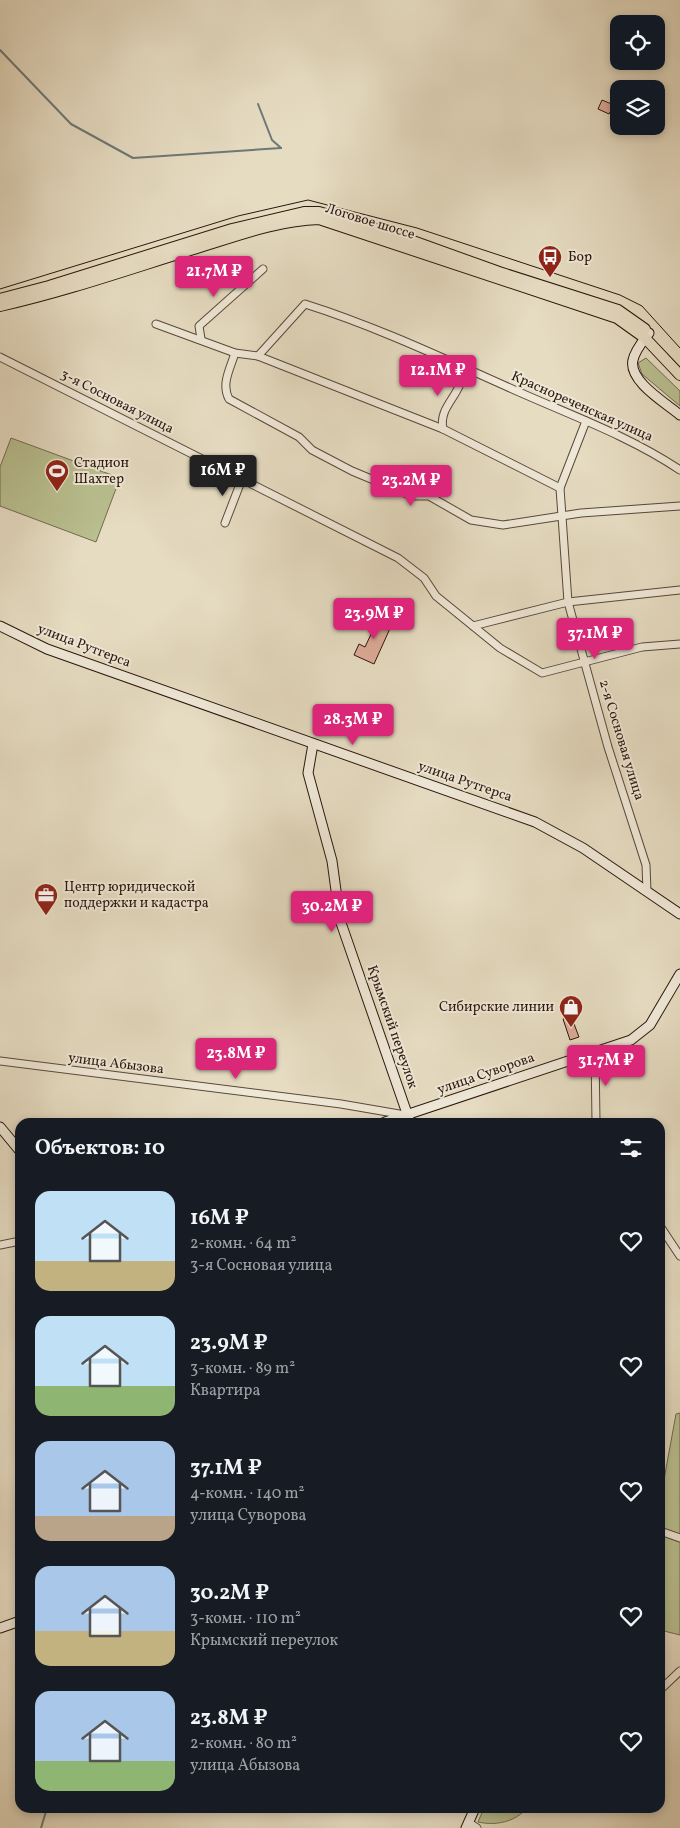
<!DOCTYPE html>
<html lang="ru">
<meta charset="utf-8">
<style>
:root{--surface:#171b24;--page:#20242c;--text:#f1f3f6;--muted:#9ea1a6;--accent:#db2777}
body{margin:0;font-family:Vollkorn,serif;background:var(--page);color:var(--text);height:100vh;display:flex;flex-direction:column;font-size:19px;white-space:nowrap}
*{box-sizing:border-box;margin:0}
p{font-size:16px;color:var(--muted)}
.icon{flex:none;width:28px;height:28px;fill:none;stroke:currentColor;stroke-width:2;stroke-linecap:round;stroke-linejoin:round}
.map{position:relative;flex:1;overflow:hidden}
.sheet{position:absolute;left:15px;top:1118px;width:650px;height:695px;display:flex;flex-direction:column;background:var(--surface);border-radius:15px;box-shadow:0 2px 8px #0003}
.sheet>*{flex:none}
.tools{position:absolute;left:610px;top:15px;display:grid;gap:10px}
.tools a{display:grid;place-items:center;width:55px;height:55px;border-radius:10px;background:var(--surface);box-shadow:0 2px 8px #0003;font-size:25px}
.price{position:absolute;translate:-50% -42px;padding:0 11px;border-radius:5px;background:var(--accent);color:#fff;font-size:16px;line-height:32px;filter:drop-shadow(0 1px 2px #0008)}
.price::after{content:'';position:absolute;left:50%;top:30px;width:15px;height:11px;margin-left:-8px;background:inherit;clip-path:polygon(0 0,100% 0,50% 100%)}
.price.active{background:#222;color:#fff}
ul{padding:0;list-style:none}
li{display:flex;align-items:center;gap:15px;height:125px;padding:0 20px}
li span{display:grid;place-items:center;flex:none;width:140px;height:100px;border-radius:15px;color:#555}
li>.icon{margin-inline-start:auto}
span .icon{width:60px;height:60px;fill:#fffc;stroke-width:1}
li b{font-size:21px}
h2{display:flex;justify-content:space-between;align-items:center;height:60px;padding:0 20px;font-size:21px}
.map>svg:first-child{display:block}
.green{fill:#b9bf90;stroke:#726b4e}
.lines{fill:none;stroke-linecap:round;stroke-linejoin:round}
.stream{stroke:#6e7877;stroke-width:2}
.building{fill:#deab98;stroke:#2a170d}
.minor-casing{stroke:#59483a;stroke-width:9}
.secondary-casing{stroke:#2a170d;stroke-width:11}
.primary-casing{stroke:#2a170d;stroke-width:12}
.minor{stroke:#efe8d7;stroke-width:7}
.secondary{stroke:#efe8d7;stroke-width:9}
.primary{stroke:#e6dcc2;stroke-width:10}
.tram{stroke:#2a170d;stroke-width:1}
.labels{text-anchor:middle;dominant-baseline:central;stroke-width:4;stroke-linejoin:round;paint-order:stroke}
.street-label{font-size:14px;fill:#2a170d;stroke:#efe8d7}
.poi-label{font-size:14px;fill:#2a170d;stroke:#efe8d7;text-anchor:start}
</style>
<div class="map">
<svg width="680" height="1828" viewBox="0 0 680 1828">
<rect width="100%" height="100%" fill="#e6dcc2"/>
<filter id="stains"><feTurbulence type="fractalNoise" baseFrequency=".004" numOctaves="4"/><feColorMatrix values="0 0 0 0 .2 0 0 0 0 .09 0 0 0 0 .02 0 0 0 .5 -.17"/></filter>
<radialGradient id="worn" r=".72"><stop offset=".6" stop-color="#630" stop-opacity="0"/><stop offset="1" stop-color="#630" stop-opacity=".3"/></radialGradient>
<g class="green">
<polygon points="646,358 680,391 680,406 642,374 638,363"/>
<polygon points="11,438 120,478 96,542 0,506 0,467"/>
<polygon points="680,1413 680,1635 660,1630 660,1486 663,1485 676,1414"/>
<path d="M484,1808H527C515,1822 496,1826 478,1822Z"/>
</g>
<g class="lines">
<g class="stream">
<polyline points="0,50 71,124 133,158 281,148"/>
<polyline points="258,104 272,140 281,148"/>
<polyline points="41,1828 47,1808"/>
</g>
</g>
<g class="building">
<polygon points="602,100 614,105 609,114 598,109"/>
<polygon points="372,615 392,624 374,664 354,655 359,644 365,647 373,630 366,627"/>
<polygon points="571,1016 579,1037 570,1040 563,1019"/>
</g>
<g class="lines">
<g class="minor-casing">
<g id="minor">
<path d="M156,324L235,353L258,356L305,304C378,327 449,361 519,392C573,416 631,437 680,470"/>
<polyline points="201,339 199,326 263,269"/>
<path d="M235,353C230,369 221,384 229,399L299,437L312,450L352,471L412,496H429L471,520L503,525L581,513L680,506"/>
<polyline points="258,356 443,429 560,488"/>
<polyline points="0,357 398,558 424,578 436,596 473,626 568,602 680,590"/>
<polyline points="586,421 560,488 568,602 608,747 646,865 647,891"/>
<path d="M443,429C439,410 454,400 460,384C462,379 463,373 464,368"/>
<polyline points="225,523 242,479"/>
<polyline points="473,626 500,648 542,673 642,647 680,644"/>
<polyline points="595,1052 596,1122"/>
<polyline points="0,1061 341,1104 405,1115"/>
<polyline points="660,1226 680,1256"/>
<polyline points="0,1245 20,1241"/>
<polyline points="660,1531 680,1538"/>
<polyline points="660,1690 680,1671"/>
<polyline points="468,1822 477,1828"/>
</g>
</g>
<g class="secondary-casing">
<g id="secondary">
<path d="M649,333C643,341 635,350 633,360C628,381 666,403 680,415"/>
<polyline points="0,626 47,649 535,822 583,848 680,914"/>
<polyline points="313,744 308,773 332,861 340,920 410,1122"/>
<polyline points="385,1122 631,1040 650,1025 680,974"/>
<polyline points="0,1127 20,1151"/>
<polyline points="0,1628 20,1621"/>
<polyline points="466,1828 475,1808"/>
</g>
</g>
<g class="primary-casing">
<g id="primary">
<polyline points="0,299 49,286 232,229 304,212 319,212 396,235 499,272 618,310 645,329"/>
<path d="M0,306C67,291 132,268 197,248C236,236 278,220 319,219L617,318L645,338L680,375"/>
</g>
</g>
<use href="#minor" class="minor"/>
<use href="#secondary" class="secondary"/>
<use href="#primary" class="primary"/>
<polyline class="tram" points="0,289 238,216 308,200 417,228 620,295 642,306 680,348"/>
</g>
<defs>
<g id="bus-pin" transform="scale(1.25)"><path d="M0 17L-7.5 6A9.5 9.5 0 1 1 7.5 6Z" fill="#8f2418" stroke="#efe8d7"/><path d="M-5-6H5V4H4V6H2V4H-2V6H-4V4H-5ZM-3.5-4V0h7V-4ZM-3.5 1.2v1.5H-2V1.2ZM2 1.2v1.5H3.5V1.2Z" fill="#fff"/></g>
<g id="stadium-pin" transform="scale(1.25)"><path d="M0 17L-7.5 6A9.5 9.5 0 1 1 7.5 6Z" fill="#8f2418" stroke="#efe8d7"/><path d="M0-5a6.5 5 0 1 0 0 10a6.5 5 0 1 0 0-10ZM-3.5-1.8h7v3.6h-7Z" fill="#fff"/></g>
<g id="office-pin" transform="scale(1.25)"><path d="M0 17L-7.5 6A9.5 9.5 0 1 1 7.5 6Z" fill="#8f2418" stroke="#efe8d7"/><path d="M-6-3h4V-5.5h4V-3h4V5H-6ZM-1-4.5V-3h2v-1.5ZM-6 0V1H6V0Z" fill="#fff"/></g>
<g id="shop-pin" transform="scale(1.25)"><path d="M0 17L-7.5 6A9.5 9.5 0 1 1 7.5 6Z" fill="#8f2418" stroke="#efe8d7"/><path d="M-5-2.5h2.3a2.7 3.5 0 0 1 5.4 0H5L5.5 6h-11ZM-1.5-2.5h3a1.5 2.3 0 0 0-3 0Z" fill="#fff"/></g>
</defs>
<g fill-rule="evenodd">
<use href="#bus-pin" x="550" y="257"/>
<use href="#stadium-pin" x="57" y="471"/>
<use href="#office-pin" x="46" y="895"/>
<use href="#shop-pin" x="571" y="1007"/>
</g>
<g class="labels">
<g class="street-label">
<text transform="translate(370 222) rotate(17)">Логовое шоссе</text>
<text transform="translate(117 402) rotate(27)">3-я Сосновая улица</text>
<text transform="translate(582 407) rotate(24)">Краснореченская улица</text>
<text transform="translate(84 646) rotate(21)">улица Рутгерса</text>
<text transform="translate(621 740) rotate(73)">2-я Сосновая улица</text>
<text transform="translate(465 782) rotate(19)">улица Рутгерса</text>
<text transform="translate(392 1027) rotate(71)">Крымский переулок</text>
<text transform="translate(116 1064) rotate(7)">улица Абызова</text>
<text transform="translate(486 1074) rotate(-19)">улица Суворова</text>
</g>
<g class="poi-label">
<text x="568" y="257">Бор</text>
<text x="74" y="463">Стадион<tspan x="74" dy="16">Шахтер</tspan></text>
<text x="64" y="887">Центр юридической<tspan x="64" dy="16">поддержки и кадастра</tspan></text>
<text x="554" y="1007" text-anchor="end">Сибирские линии</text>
</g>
</g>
<rect width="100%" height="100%" filter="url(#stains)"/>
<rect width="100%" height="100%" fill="url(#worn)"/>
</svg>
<div class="tools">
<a><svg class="icon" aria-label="locate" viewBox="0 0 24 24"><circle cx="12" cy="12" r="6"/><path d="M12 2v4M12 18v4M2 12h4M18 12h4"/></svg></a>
<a><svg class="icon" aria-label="layers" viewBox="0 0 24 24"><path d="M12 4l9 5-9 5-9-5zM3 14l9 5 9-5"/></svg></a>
</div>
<b class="price" style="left:214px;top:298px">21.7M ₽</b>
<b class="price" style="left:438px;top:397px">12.1M ₽</b>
<b class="price active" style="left:223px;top:497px">16M ₽</b>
<b class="price" style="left:411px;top:507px">23.2M ₽</b>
<b class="price" style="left:374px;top:640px">23.9M ₽</b>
<b class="price" style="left:595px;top:660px">37.1M ₽</b>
<b class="price" style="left:353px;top:746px">28.3M ₽</b>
<b class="price" style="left:332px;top:933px">30.2M ₽</b>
<b class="price" style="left:236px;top:1080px">23.8M ₽</b>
<b class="price" style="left:606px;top:1087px">31.7M ₽</b>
<section class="sheet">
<h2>Объектов: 10<svg class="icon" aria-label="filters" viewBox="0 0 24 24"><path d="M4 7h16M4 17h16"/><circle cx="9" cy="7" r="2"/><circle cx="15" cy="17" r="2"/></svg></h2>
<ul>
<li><span style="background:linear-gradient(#bfe0f5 70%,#c2b280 0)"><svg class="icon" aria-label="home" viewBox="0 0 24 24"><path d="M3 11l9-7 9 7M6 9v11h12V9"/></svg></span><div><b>16M ₽</b><p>2-комн. · 64 m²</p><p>3-я Сосновая улица</p></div><svg class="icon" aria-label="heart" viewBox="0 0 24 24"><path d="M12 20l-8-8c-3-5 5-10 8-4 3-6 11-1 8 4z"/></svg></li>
<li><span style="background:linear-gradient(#bfe0f5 70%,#8fb573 0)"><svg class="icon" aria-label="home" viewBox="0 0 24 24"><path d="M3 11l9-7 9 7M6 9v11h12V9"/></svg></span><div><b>23.9M ₽</b><p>3-комн. · 89 m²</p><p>Квартира</p></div><svg class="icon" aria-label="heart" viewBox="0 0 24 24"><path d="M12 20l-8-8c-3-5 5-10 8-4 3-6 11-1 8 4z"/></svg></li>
<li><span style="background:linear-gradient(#a9c7e8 75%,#b9a48a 0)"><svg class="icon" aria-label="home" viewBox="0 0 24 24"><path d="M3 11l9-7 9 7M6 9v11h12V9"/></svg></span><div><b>37.1M ₽</b><p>4-комн. · 140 m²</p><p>улица Суворова</p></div><svg class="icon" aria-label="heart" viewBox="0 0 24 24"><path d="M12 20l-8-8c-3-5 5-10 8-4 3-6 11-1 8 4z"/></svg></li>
<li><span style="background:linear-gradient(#a9c7e8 65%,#c2b280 0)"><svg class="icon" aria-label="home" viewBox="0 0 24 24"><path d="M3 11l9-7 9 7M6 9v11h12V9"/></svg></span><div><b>30.2M ₽</b><p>3-комн. · 110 m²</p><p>Крымский переулок</p></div><svg class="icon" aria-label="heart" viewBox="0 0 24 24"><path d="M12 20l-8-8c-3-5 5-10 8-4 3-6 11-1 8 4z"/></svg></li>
<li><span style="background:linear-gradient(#a9c7e8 70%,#8fb573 0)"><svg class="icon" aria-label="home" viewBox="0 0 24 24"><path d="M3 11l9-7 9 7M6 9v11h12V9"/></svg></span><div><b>23.8M ₽</b><p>2-комн. · 80 m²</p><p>улица Абызова</p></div><svg class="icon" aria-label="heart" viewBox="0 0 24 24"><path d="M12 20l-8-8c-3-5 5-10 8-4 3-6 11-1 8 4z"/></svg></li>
</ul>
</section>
</div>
